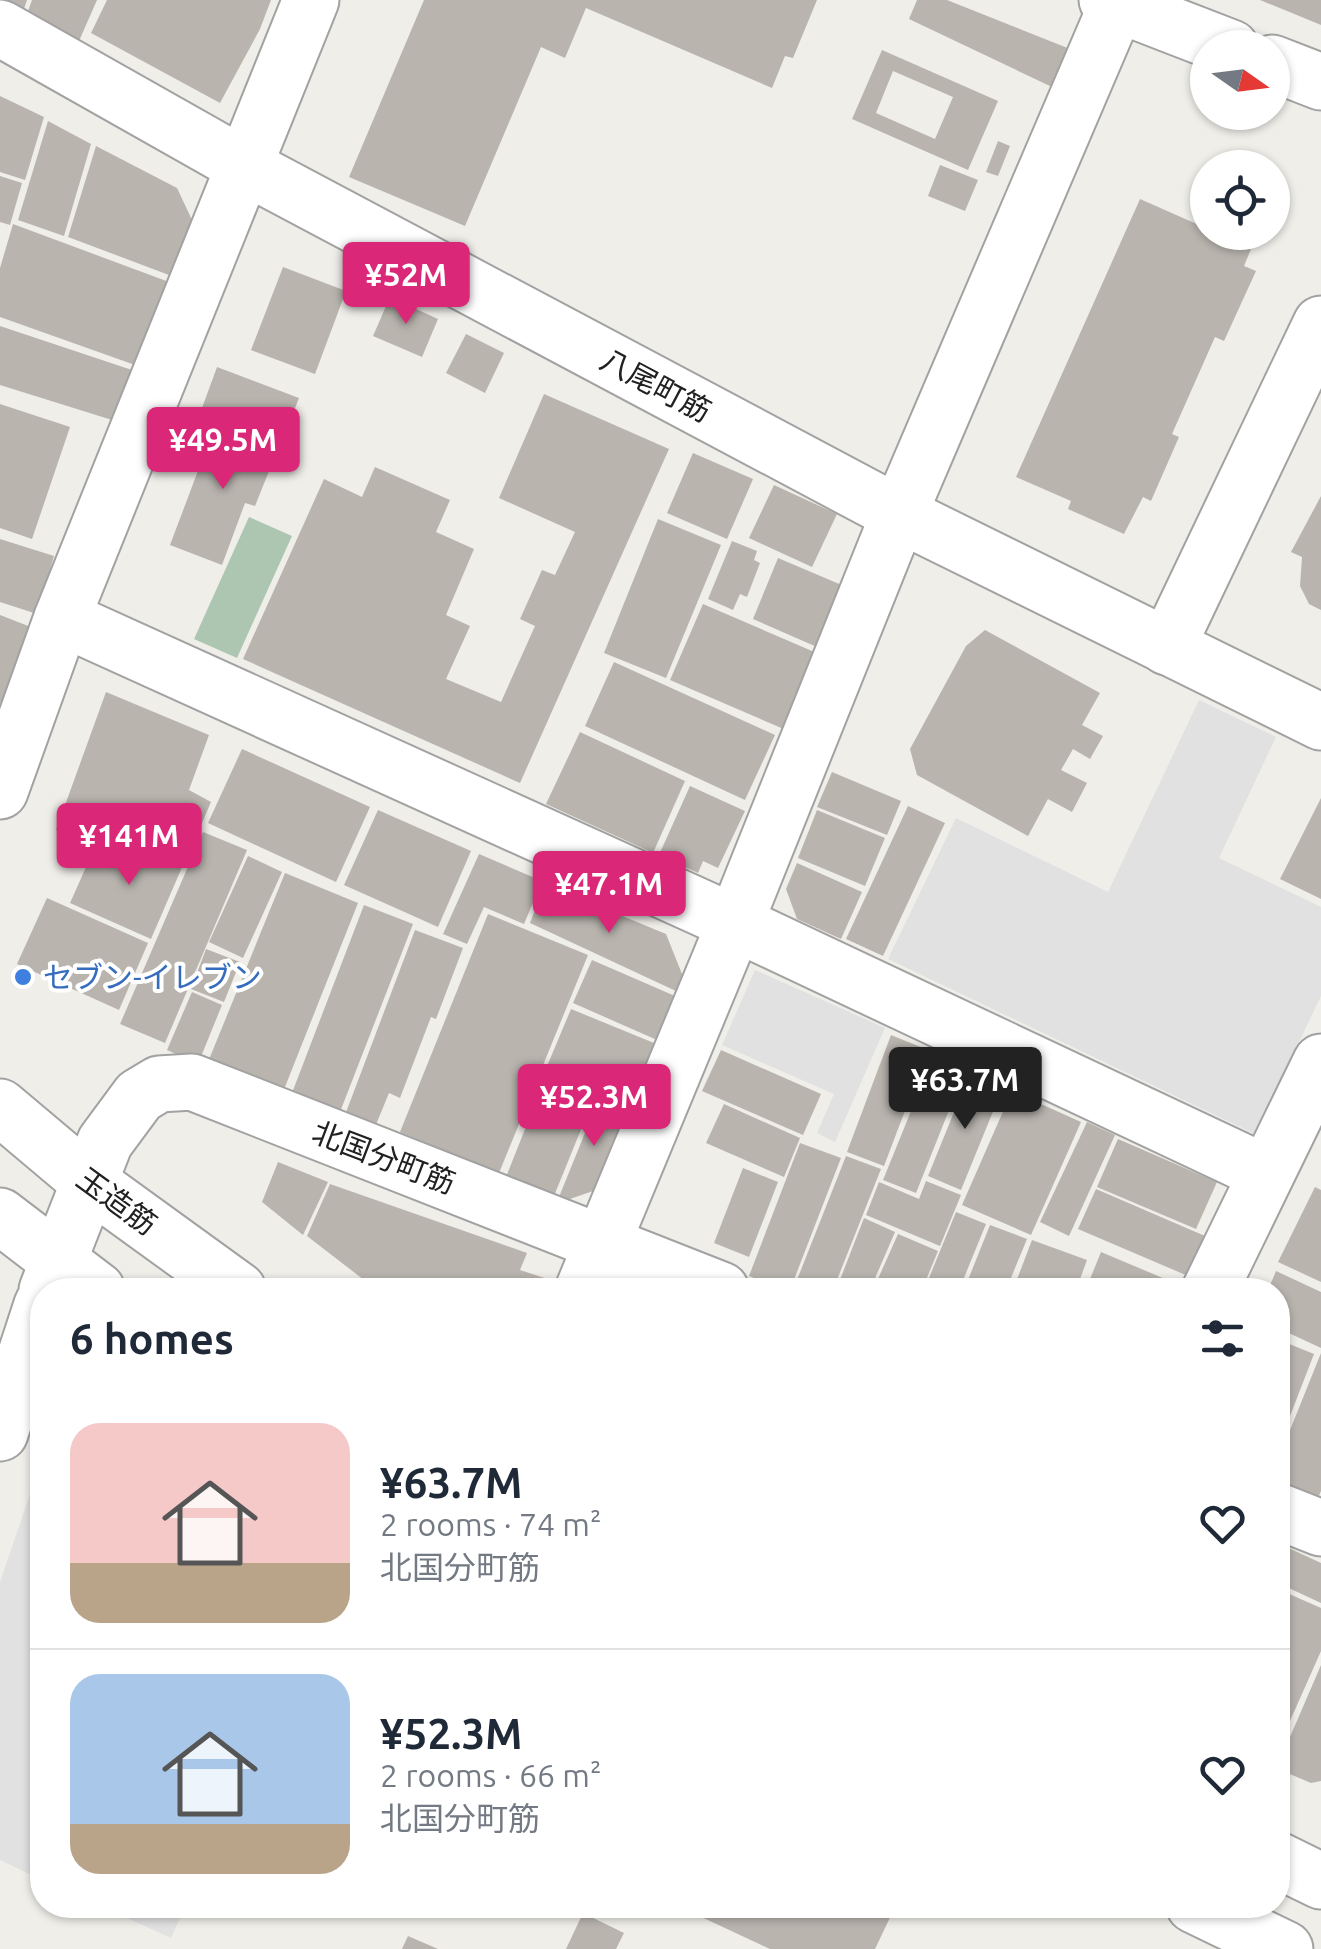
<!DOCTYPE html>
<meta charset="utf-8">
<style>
:root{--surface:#fff;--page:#f2f2f3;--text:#1f2937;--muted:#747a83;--line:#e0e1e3;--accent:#db2777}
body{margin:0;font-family:Ubuntu,"Noto Sans JP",sans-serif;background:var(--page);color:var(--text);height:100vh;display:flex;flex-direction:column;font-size:38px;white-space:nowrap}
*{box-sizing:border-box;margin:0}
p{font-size:32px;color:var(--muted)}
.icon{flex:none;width:55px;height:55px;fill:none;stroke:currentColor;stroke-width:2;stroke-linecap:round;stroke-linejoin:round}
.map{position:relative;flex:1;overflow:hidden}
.details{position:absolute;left:30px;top:1278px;width:1260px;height:640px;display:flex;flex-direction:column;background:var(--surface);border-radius:40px;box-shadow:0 2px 8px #0004}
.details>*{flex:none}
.needle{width:65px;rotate:104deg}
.tools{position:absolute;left:1190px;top:30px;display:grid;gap:20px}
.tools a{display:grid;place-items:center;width:100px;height:100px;border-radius:50%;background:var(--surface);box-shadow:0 2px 8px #0004;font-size:50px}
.price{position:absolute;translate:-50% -85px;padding:0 22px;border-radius:10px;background:var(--accent);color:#fff;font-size:32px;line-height:65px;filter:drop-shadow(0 2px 5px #0008)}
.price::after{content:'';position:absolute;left:50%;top:60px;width:30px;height:22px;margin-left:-15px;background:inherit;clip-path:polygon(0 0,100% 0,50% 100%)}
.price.on{background:#222;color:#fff}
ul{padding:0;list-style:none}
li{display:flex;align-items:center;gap:30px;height:250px;padding:0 40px}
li+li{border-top:2px solid var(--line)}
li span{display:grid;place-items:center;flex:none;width:280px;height:200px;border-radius:30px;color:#555}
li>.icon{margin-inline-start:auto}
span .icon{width:120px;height:120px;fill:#fffc;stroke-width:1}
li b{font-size:42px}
h2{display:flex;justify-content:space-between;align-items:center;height:120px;padding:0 40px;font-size:42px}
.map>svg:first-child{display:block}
.cemetery{fill:#acc6b1}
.parking{fill:#e1e1e1}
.building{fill:#b9b4ae;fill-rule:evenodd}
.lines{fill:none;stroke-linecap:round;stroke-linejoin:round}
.minor-casing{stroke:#a2a2a2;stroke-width:59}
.minor{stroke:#fff;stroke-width:55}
.shop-dot{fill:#3f7fe0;stroke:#fff;stroke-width:4}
.labels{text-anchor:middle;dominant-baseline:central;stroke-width:8;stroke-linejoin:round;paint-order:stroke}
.street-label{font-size:30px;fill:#212121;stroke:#fff}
.shop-label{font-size:30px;fill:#366cbe;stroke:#fff;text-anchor:start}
</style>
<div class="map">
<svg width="1321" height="1949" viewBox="0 0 1321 1949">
<rect width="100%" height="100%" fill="#f0eee9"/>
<polygon class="cemetery" points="249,517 292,536 237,658 194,639"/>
<g class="parking">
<polygon points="1199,700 1276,737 1219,858 1321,907 1321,996 1255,1134 888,959 956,818 1108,892"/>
<polygon points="755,970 885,1028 835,1142 817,1133 834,1094 722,1045"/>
<polygon points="42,1459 42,1880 0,1860 0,1582"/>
<polygon points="98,1905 186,1905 171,1938"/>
</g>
<g class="building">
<polygon points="0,0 27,0 23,12"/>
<polygon points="32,0 97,0 79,41 27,14"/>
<polygon points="107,0 271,0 260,29 220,103 91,33"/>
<polygon points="424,0 817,0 793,58 785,56 772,88 586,8 565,58 541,47 465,226 349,177"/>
<polygon points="917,0 947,0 1070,49 1052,87 909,19"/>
<polygon points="1260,0 1321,0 1321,25"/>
<path d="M882,50L998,101L968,170L852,119ZM893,71L953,97L935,139L876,113Z"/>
<polygon points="0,96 44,117 25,180 0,172"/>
<polygon points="48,121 91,144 64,236 18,220"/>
<polygon points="998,141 1010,146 998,176 986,172"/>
<polygon points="96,146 177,188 192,220 169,275 68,237"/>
<polygon points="940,165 978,180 965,211 928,196"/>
<polygon points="0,176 22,183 10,225 0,222"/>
<polygon points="1140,199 1208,229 1208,232 1215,232 1251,249 1244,266 1256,271 1224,341 1215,337 1172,434 1179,437 1151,501 1143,497 1124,534 1068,509 1071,501 1016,477"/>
<polygon points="13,224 169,282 135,365 0,317 0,268"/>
<polygon points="283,267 346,291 315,374 251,350"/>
<polygon points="390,297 438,319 422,357 373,336"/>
<polygon points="0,326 132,370 112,420 0,385"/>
<polygon points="466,334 504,353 485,393 446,373"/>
<polygon points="217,367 299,398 283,439 202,408"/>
<polygon points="544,394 669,449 520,783 243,659 324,479 362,497 375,467 450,500 436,532 474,549 446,615 470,626 446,679 501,702 535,626 520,619 542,570 555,575 575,532 499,498"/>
<polygon points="0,404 70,427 32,539 0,528"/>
<polygon points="216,423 279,446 255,506 245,503 222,565 170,545"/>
<polygon points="693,453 753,479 727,539 667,513"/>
<polygon points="774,485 837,514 812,567 749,538"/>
<polygon points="1321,496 1321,610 1309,604 1300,586 1302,557 1291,552"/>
<polygon points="658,519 721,545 666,678 604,653"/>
<polygon points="0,539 54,556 37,614 0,602"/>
<polygon points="732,541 757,551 754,560 760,563 747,597 740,594 733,610 708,599"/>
<polygon points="778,558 844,586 817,647 753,619"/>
<polygon points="703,604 819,654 786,730 670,680"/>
<polygon points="0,615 36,629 8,705 0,702"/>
<polygon points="985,630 1100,693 1082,725 1103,736 1090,759 1073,749 1061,770 1087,783 1072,812 1048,799 1028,836 917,775 910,749 966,646"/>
<polygon points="614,662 775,735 745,800 585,726"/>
<polygon points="106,692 209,735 189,790 211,802 189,853 158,838 149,857 56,830"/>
<polygon points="580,732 685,781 653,853 546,804"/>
<polygon points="242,749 370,807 336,882 208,823"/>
<polygon points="832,772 901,801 887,835 817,807"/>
<polygon points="690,786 745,811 718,868 703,861 698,873 659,855"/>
<polygon points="1321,798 1321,899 1280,879"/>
<polygon points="908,806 945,823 883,956 846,939"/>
<polygon points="378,810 471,851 438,927 344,885"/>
<polygon points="817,810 885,838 865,886 798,858"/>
<polygon points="203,832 247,850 165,1043 120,1024"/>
<polygon points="159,845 186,858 151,939 70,903 95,847 150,864"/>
<polygon points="479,854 542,881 524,924 484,907 467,944 443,934"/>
<polygon points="248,856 282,872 243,958 209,942"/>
<polygon points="797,863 862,892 841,939 797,919 786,889"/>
<polygon points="285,873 358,903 283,1092 208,1062"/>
<polygon points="545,884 666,934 684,979 678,992 530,923"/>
<polygon points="47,898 148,943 119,1010 17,964"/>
<polygon points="364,905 413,924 340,1112 292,1093"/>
<polygon points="488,914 588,955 499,1173 400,1132"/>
<polygon points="415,930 463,948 436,1019 431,1017 400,1098 389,1093 375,1127 345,1115"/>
<polygon points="206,949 240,962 224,1002 191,989"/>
<polygon points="592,960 675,996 657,1040 573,1003"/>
<polygon points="192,992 222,1005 198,1064 167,1050"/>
<polygon points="571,1009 654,1043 629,1106 545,1071"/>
<polygon points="891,1035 928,1050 884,1166 847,1152"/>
<polygon points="721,1050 821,1094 803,1135 702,1091"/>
<polygon points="933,1057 965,1070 916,1193 883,1180"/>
<polygon points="970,1073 1003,1087 961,1190 928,1176"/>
<polygon points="546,1076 595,1095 554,1196 506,1177"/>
<polygon points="1012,1091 1081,1122 1031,1235 962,1205"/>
<polygon points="600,1096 627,1107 596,1190 567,1200 559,1197"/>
<polygon points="724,1104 800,1138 784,1177 706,1143"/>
<polygon points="1087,1122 1115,1135 1069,1236 1040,1222"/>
<polygon points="1118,1139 1217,1182 1196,1229 1097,1187"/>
<polygon points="800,1143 841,1158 790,1290 784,1290 749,1276"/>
<polygon points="846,1156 881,1169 833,1290 793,1290"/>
<polygon points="278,1162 328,1182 303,1235 262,1202"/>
<polygon points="743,1168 778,1182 749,1257 714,1243"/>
<polygon points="926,1181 961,1195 940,1246 866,1215 879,1182 919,1199"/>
<polygon points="330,1184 527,1253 520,1270 557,1282 555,1290 377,1290 307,1236"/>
<polygon points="1315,1187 1321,1190 1321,1282 1278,1262"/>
<polygon points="1096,1189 1205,1236 1188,1276 1078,1229"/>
<polygon points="956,1212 986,1224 959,1290 924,1290"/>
<polygon points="864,1218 895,1232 870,1290 836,1290"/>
<polygon points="990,1225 1027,1239 1006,1290 964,1290"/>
<polygon points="898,1234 938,1251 922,1290 873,1290"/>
<polygon points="1032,1240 1087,1260 1076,1290 1013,1290"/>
<polygon points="1101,1252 1177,1284 1174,1290 1104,1290 1088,1284"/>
<polygon points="1276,1271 1321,1292 1321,1348 1278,1328 1278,1290 1268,1290"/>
<polygon points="1282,1341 1314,1354 1278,1447 1278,1353"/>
<polygon points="1321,1353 1321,1491 1317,1500 1278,1484 1278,1460"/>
<polygon points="1278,1543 1321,1563 1321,1603 1278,1583"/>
<polygon points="1278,1589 1321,1608 1321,1651 1278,1748"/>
<polygon points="1321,1665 1321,1781 1311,1783 1278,1769 1278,1765"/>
<polygon points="643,1905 670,1905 665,1915"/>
<polygon points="699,1905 892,1905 895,1907 875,1949 770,1949 695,1914"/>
<polygon points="583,1913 624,1933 616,1949 566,1949"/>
<polygon points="408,1936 438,1949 402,1949"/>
</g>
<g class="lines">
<g class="minor-casing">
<g id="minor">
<polyline points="1107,0 1231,48"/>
<polyline points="0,28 246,167 899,514 1321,722"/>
<polyline points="1272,63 1321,82"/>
<polyline points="62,618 735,923 1266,1173"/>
<polyline points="1167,647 1321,324"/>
<polyline points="0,791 62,618 311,0"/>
<polyline points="0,1107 89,1182 238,1290"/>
<polyline points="0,1216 97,1290"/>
<polyline points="47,1290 105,1142 139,1096 159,1084 192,1082 721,1290"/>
<polyline points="583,1290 735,923 899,514 1119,0"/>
<polyline points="1210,1290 1321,1062"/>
<polyline points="0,1433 42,1305"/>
<polyline points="1278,1511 1321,1528"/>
<polyline points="1278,1860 1321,1881"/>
<polyline points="1194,1905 1285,1949"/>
</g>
</g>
<use href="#minor" class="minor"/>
</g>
<circle class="shop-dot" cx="23" cy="977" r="10"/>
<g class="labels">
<g class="street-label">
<text transform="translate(656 385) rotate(28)">八尾町筋</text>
<text transform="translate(384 1157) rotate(21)">北国分町筋</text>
<text transform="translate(117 1201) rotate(36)">玉造筋</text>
</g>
<g class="shop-label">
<text x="43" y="977">セブン-イレブン</text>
</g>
</g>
</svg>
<div class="tools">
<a><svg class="needle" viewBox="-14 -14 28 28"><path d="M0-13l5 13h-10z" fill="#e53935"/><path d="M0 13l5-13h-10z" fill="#747a83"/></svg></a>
<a><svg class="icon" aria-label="locate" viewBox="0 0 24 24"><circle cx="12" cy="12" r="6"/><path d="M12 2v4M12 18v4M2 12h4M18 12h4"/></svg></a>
</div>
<b class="price" style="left:406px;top:327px">¥52M</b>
<b class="price" style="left:223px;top:492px">¥49.5M</b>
<b class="price" style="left:129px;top:888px">¥141M</b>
<b class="price" style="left:609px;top:936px">¥47.1M</b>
<b class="price on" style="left:965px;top:1132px">¥63.7M</b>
<b class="price" style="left:594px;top:1149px">¥52.3M</b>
<section class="details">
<h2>6 homes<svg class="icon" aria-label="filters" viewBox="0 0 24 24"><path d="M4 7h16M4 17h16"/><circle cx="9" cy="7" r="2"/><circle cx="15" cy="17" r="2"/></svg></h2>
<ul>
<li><span style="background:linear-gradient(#f6c9c9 70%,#b9a48a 0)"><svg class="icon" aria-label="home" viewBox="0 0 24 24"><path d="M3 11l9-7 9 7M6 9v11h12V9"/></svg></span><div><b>¥63.7M</b><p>2 rooms · 74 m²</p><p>北国分町筋</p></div><svg class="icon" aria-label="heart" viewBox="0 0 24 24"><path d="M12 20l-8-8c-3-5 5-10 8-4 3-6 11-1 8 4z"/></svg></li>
<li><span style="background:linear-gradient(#a9c7e8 75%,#b9a48a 0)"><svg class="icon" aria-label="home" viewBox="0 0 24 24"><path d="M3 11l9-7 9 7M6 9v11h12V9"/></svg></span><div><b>¥52.3M</b><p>2 rooms · 66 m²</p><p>北国分町筋</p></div><svg class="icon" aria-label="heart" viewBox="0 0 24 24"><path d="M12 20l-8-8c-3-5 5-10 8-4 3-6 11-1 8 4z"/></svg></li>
</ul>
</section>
</div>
